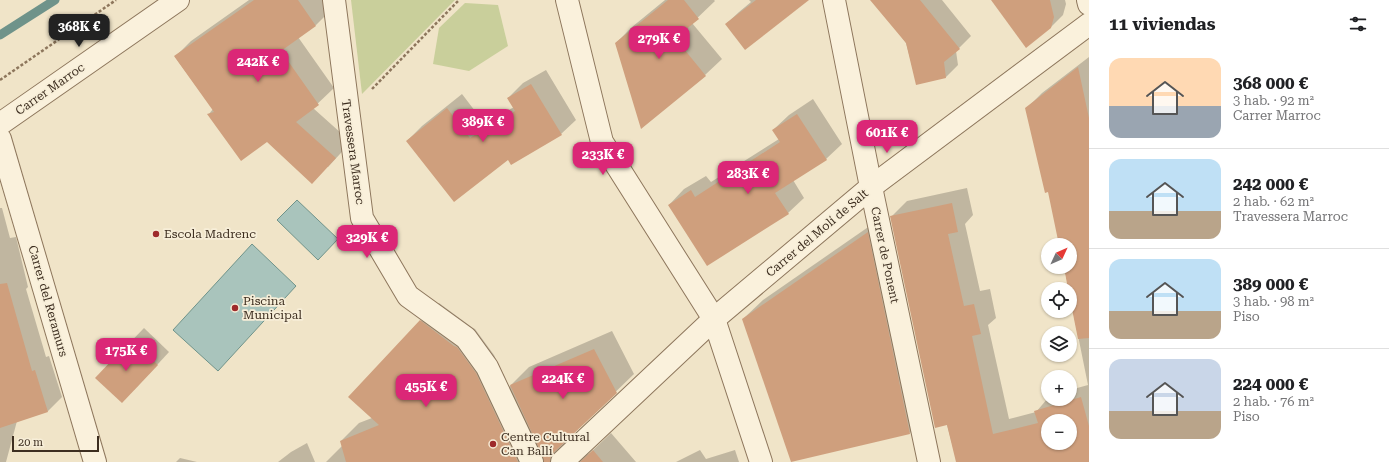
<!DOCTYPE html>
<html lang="es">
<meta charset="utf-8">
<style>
:root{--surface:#fff;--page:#f6f6f6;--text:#202124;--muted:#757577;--line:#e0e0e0;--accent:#db2777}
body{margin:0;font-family:"Roboto Serif",serif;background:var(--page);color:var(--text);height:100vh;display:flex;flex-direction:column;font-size:15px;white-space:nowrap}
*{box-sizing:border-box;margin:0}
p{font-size:13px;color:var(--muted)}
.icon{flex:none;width:22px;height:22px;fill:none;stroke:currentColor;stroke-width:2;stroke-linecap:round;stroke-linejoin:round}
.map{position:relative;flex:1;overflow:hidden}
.side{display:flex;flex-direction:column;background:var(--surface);width:300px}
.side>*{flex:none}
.needle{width:26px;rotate:46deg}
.controls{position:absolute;left:1041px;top:238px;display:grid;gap:8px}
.controls a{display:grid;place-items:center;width:36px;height:36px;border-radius:50%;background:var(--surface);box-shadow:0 1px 3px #0004;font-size:20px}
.scale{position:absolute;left:12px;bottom:10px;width:87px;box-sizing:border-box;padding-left:4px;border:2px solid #3d2e20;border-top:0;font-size:11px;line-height:14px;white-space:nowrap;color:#3d2e20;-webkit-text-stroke:3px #f7eed8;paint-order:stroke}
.price{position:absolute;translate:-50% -34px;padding:0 9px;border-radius:8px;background:var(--accent);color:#fff;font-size:13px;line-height:26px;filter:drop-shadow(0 1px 2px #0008)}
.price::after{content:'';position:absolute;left:50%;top:24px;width:12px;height:9px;margin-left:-6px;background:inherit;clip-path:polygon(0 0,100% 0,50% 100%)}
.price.active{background:#222;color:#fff}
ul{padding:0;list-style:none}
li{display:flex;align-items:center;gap:12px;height:100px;padding:0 20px}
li+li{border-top:1px solid var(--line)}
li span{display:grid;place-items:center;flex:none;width:112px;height:80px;border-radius:12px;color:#555}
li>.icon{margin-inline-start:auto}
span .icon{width:48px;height:48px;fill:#fffc;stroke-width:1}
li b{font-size:17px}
h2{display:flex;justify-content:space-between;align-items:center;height:48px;padding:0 20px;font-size:17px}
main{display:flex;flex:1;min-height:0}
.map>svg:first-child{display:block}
.green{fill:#c9cf9b}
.water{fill:#a9c4bc;stroke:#6f938a}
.shadow{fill:#0003;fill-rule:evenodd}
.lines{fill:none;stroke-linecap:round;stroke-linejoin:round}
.stream{stroke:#6f938a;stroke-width:9}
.building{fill:#cf9f7d;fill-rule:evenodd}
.minor-casing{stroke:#8d765c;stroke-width:24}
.path{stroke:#8d765c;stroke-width:2.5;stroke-dasharray:3 2;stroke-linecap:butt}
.minor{stroke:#faf1dc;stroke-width:22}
.poi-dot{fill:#9e2a2b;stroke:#f7eed8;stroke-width:1.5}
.labels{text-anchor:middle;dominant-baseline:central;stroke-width:3.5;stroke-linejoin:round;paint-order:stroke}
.street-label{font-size:12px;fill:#3d2e20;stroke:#f7eed8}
.poi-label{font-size:12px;fill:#3d2e20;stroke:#f7eed8;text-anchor:start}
</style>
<main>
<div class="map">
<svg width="1089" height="462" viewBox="0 0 1089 462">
<rect width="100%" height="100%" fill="#f0e4c8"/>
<g class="green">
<polygon points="351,0 455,0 362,94"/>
<polygon points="465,3 498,5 508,46 469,71 433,64 439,28"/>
</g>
<g class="water">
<polygon points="297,200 338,239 318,260 277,220"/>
<polygon points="252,244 296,286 218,371 173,330"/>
</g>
<g class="shadow">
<polygon points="249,0 325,0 331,10 316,25 298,37 334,88 313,108 351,142 328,167 267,141 209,114 213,109 175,57 191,41"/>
<polygon points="665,0 714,0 715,1 692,23 722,59 705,75 616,43 632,27"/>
<polygon points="749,0 807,0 726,24 739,12 751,2"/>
<polygon points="875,0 942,0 971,36 956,51 958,65 946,77 917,84 906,43"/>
<polygon points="992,0 1065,0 1066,4 1063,15 1050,28"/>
<path d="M1089,57V462H957L891,217L907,201L967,188L973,215L965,224L980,291L990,289L996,318L988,325L1009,419L1036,412L1048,398L1070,399V390L1088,385L1070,296V289H1069L1064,267H1070V245H1060L1049,191L1026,109L1042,93ZM1048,421H1070V443H1048Z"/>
<polygon points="546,70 576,120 561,134 508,158 407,141 422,126 462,94 485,124 514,107 508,98 523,83"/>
<polygon points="813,99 842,144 826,159 793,180 804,198 788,213 669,205 684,189 706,176 711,182 779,139 773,130 789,115"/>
<polygon points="0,208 2,208 10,238 16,237 28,287 26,289 46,357 49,356 62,397 48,411 17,421 6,462 0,462"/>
<polygon points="887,214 929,414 910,433 743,319 763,300"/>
<polygon points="439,303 473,328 475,329 494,355 509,387 529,367 612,331 634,374 570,436 568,440 568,446 577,456 584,456 590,453 611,433 636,462 326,462 342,446 341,441 359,423 372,418 421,321"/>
<polygon points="144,328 169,352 134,390 96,378"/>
<polygon points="307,443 315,462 278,462 291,452"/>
<polygon points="700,450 706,459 735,450 739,462 676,462"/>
<polygon points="180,458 197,462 176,462"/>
</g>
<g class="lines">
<polyline class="stream" points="0,35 55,0"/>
</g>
<g class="building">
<polygon points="254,0 298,0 316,26 281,51 319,105 296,122 336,158 312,184 267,142 241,161 207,114 214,112 174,56"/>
<polygon points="668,0 684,0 699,19 675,38 706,76 641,129 615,43"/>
<polygon points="756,0 809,0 745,50 725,24"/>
<polygon points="870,0 920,0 960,49 944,62 946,78 916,85 906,43"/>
<polygon points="991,0 1050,0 1054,17 1051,28 1026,48"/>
<polygon points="1078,67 1089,118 1089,338 1078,339 1070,299 1070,289 1068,289 1064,267 1070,267 1070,245 1059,245 1048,192 1045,193 1025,108"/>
<polygon points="531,84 562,135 511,165 508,160 454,202 406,141 447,108 470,138 515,111 507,98"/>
<polygon points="797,114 827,160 775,193 789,214 707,266 668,205 691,190 695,197 780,142 772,130"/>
<path d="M952,203L958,232L948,234L964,306L974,304L981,334L972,336L993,434L1038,423L1034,411L1081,397L1089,426V462H956L947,425L935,428L890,216ZM1048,421H1070V443H1048Z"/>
<polygon points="868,232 910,434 791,462 742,319"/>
<polygon points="7,283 32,371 35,370 48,412 0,428 0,284"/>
<polygon points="420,320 454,346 457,347 476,373 518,462 346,462 340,441 379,425 348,397"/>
<polygon points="131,340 158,365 122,403 95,378"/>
<polygon points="594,349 617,393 553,453 550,458 550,462 544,462 543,457 510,385"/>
<polygon points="593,450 603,462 580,462"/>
</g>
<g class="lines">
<g class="minor-casing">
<g id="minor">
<polyline points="334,0 362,218 408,296 466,338 487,367 532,462"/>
<polyline points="567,0 602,142 714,319 761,462"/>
<polyline points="834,0 871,187 929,462"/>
<polyline points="1088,0 1089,4"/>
<polyline points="0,124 178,0"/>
<polyline points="0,139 95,462"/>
<polyline points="562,462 714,319 871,187 1089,24"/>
</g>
</g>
<g class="path">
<polyline points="0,80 116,0"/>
<polyline points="372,89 459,0"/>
</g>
<use href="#minor" class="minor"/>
</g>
<g class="poi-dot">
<circle cx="156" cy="234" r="4"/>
<circle cx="235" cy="308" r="4"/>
<circle cx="493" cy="444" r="4"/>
</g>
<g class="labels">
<g class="street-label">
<text transform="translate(50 89) rotate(-35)">Carrer Marroc</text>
<text transform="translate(353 152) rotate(82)">Travessera Marroc</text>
<text transform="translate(817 233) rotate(-40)">Carrer del Molí de Salt</text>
<text transform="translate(885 255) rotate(78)">Carrer de Ponent</text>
<text transform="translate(48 301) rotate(74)">Carrer del Reramurs</text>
</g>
<g class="poi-label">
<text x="164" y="234">Escola Madrenc</text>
<text x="243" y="301">Piscina<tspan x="243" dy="14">Municipal</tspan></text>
<text x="501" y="437">Centre Cultural<tspan x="501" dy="14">Can Ballí</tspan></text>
</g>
</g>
</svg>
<div class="controls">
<a><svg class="needle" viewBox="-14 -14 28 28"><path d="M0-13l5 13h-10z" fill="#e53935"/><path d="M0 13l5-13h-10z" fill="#757577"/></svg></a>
<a><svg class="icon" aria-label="locate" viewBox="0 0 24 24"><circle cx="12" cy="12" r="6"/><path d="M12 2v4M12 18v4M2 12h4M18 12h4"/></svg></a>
<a><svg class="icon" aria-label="layers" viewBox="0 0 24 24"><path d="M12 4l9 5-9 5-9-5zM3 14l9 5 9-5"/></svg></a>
<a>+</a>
<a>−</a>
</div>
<div class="scale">20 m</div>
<b class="price active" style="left:79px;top:48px">368K €</b>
<b class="price" style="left:659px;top:60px">279K €</b>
<b class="price" style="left:258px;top:83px">242K €</b>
<b class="price" style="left:483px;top:143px">389K €</b>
<b class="price" style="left:887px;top:154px">601K €</b>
<b class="price" style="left:603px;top:176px">233K €</b>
<b class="price" style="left:748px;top:195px">283K €</b>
<b class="price" style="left:367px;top:259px">329K €</b>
<b class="price" style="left:126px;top:372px">175K €</b>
<b class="price" style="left:563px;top:400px">224K €</b>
<b class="price" style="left:426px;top:408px">455K €</b>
</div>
<section class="side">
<h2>11 viviendas<svg class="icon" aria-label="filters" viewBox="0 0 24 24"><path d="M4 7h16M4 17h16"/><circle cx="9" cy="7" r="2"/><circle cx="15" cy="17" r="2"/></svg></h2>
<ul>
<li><span style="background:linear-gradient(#ffd9b3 60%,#9aa5b1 0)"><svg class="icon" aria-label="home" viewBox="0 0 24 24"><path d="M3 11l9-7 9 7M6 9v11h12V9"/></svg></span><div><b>368 000 €</b><p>3 hab. · 92 m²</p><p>Carrer Marroc</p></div></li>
<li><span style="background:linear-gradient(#bfe0f5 65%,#b9a48a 0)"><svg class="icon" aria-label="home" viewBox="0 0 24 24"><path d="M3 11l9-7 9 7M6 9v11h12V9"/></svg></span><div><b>242 000 €</b><p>2 hab. · 62 m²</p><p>Travessera Marroc</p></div></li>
<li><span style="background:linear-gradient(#bfe0f5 65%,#b9a48a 0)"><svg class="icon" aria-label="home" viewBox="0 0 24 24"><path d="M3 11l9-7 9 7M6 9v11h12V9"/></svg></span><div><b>389 000 €</b><p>3 hab. · 98 m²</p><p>Piso</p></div></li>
<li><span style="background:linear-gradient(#c9d6e8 65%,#b9a48a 0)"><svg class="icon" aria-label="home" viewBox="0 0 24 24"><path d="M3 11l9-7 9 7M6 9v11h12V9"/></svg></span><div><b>224 000 €</b><p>2 hab. · 76 m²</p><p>Piso</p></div></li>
</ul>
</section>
</main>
